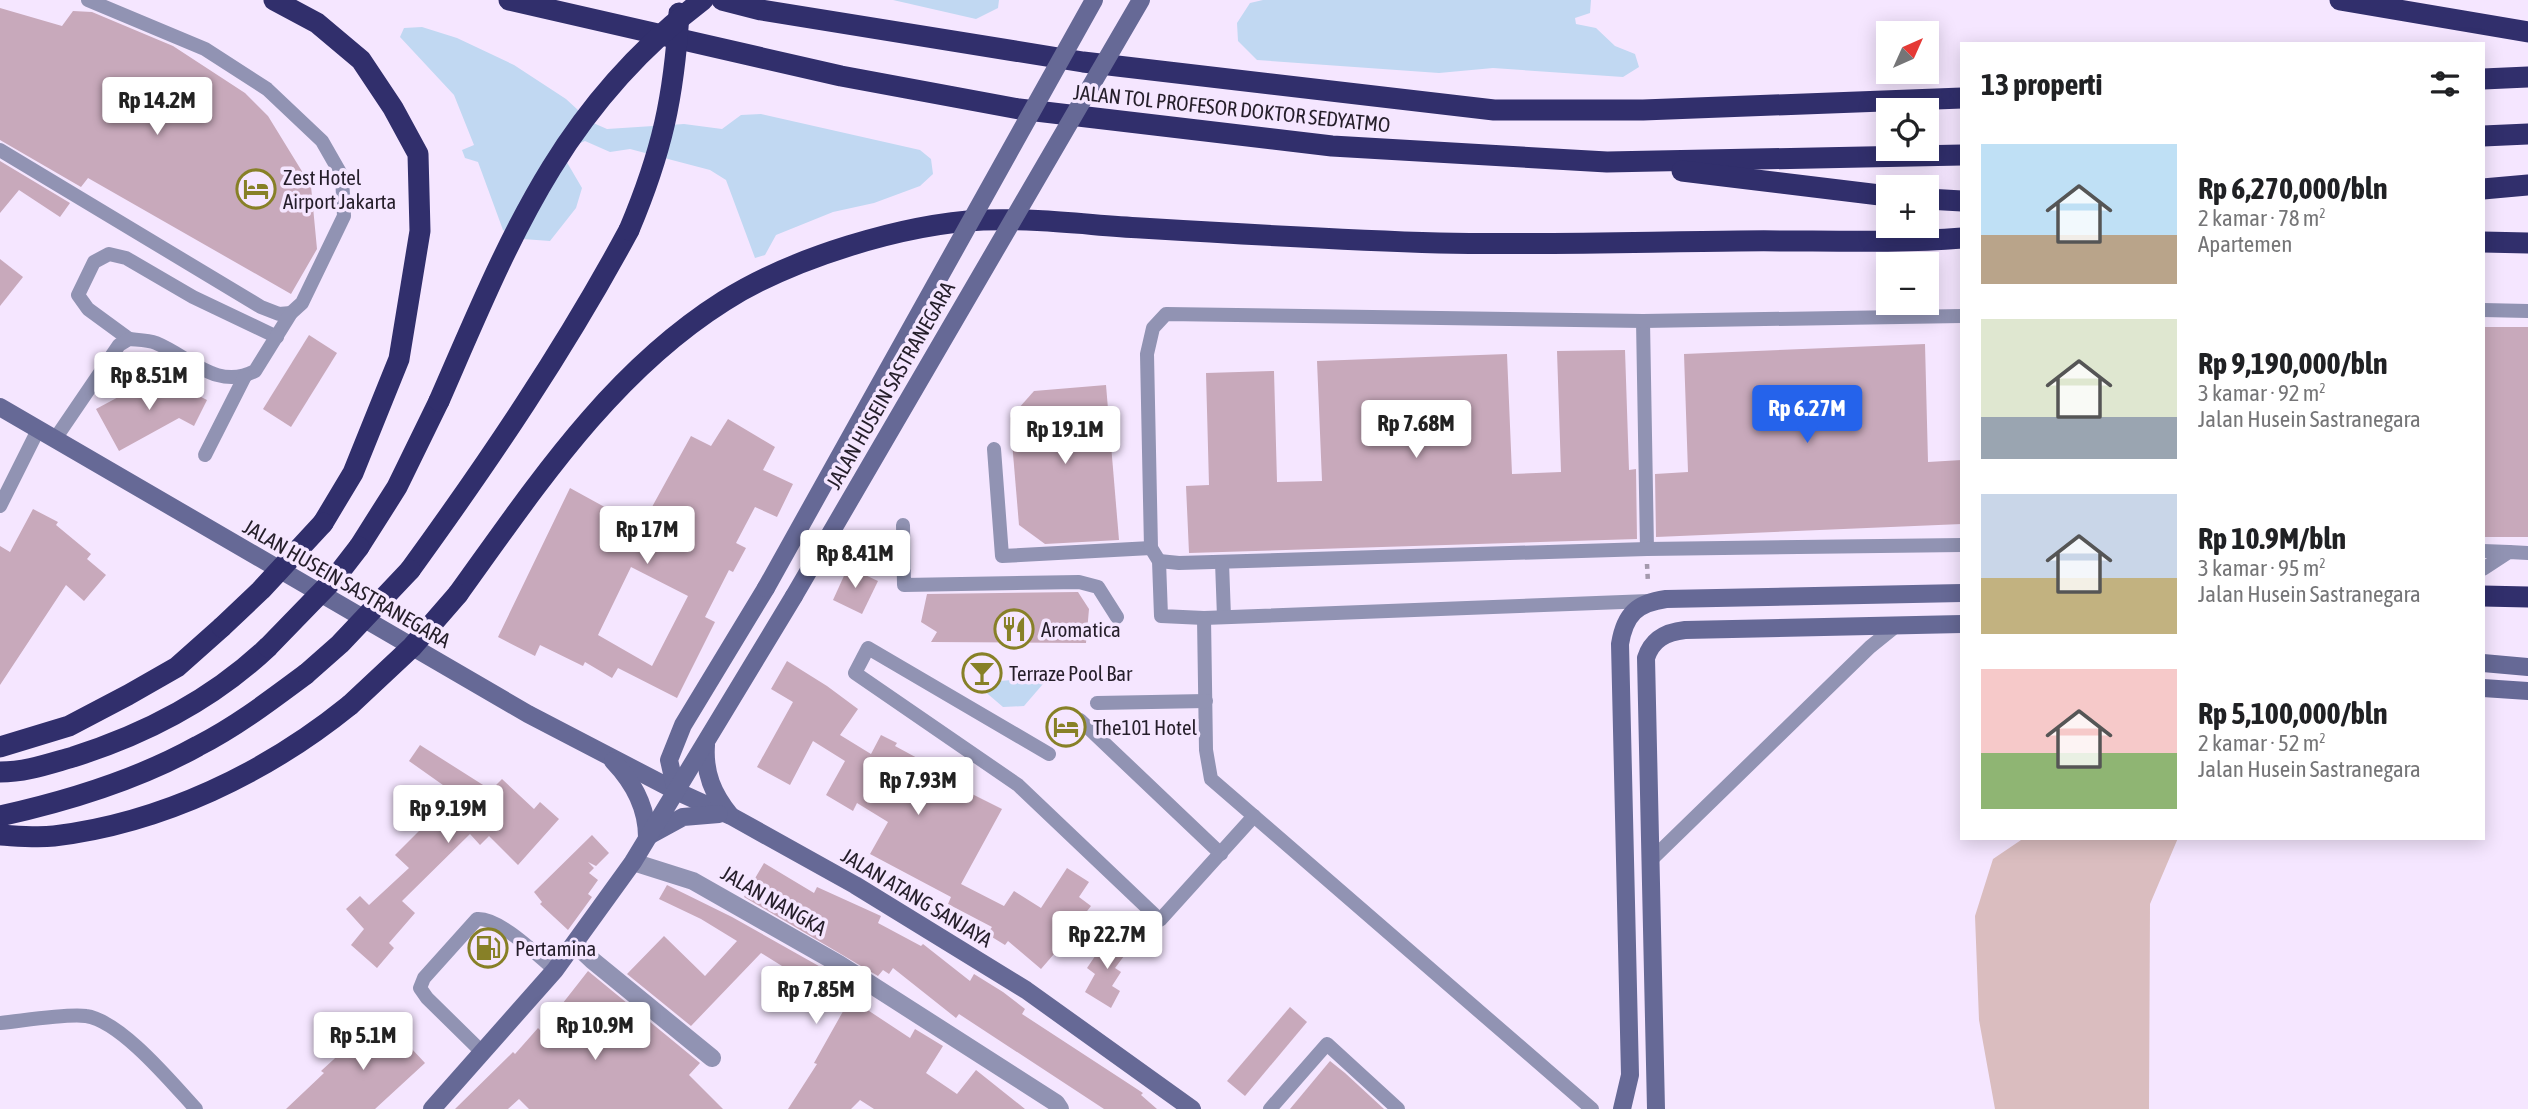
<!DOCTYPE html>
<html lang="id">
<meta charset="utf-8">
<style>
:root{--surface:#fff;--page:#f6f6f6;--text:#202124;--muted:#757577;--accent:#2563eb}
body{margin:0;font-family:"Asap Condensed",sans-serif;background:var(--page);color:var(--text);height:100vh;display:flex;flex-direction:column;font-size:26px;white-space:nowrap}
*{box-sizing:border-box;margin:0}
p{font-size:23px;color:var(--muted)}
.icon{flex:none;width:38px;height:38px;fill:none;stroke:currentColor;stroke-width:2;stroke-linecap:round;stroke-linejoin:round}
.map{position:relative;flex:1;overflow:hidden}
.side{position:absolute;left:1960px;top:42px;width:525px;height:798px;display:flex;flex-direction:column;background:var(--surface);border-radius:0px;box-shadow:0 4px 18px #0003}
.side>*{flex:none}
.needle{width:46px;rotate:45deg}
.controls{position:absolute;left:1876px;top:21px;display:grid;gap:14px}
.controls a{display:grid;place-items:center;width:63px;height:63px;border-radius:0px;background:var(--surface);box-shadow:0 4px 18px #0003;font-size:35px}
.price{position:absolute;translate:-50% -60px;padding:0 16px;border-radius:7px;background:#fff;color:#222;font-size:23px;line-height:46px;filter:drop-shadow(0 2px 4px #0008)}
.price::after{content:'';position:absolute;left:50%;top:42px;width:21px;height:16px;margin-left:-10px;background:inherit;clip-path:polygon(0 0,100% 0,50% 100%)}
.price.selected{background:var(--accent);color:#fff}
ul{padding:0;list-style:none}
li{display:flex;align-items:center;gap:21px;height:175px;padding:0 21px}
li span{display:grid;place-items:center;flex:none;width:196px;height:140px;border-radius:0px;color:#555}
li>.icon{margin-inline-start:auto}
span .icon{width:84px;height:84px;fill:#fffc;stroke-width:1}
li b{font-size:30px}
h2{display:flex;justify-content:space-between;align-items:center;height:84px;padding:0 21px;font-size:30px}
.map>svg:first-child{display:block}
.green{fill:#dabdbf}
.water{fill:#c1d8f2}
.building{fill:#c8a9bb;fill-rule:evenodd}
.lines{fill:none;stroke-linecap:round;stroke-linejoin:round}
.path{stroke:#a499ad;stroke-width:4.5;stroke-dasharray:5 5;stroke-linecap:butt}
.lane{stroke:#9193b3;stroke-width:14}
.street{stroke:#9193b3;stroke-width:18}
.secondary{stroke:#666996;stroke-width:18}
.highway{stroke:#312f6c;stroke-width:21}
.secondary-bridge{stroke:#666996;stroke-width:18}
.highway-bridge{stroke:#312f6c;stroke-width:21}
.labels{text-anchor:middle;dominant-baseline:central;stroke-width:7;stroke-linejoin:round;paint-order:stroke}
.street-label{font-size:21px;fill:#251e2a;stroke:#f5e6ff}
.poi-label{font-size:21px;fill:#251e2a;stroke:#f5e6ff;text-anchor:start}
</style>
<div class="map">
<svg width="2528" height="1109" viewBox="0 0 2528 1109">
<rect width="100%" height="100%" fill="#f5e6ff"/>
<polygon class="green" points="2024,838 2178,838 2150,904 2149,1109 1995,1109 1979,1020 1975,916 1993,859"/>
<g class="water">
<polygon points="893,0 999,0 998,8 976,19"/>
<polygon points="1263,0 1591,0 1590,13 1575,18 1576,24 1596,28 1615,46 1635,54 1639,67 1623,77 1493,68 1439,73 1257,60 1238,41 1237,23 1250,3"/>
<polygon points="422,27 457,38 514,65 566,99 591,122 607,129 684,124 722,129 741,115 761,114 920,150 931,159 933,174 920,186 874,203 833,212 776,235 765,255 755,258 726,180 710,170 630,149 610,152 585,141 573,146 565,159 582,188 576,208 550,241 523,239 503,230 478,162 465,158 462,150 474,145 454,95 400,37 404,28"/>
<polygon points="1049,677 1024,706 1003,707 975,683"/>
</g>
<g class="building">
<polygon points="0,8 62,26 73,11 92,12 173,46 245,93 268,116 311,186 317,249 291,294 88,178 81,187 0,140"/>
<polygon points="0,161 70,203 60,217 19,190 0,213"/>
<polygon points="0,259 23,277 0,306"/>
<rect x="2483" y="327" width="45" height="210"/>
<polygon points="309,335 337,353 291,427 263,409"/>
<polygon points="1925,344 1928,462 1962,460 1962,524 1656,537 1655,474 1688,472 1684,354"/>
<polygon points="1625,350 1629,470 1636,469 1637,539 1189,553 1186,486 1209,485 1206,373 1274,371 1277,482 1322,481 1317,361 1507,354 1512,474 1561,472 1557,351"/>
<polygon points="162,377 207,400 194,426 179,418 119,451 96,409 137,387 147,406"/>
<polygon points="1106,385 1119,540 1045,544 1019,525 1010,418 1034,391"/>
<path d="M728,419L775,447L763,470L793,484L777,517L755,507L736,543L746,548L733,572L729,570L705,617L715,622L677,698L618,668L612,678L585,662L583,666L540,645L535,656L498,637L570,488L641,527L691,436L711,446ZM631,567L688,596L652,666L598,635Z"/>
<polygon points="33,509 58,522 56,525 91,554 87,559 106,575 84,601 66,585 0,685 0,546 10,552"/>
<polygon points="848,567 878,581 862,614 833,600"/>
<polygon points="1078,592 1089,609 1086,643 931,642 937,632 921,622 927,594"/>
<polygon points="787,661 827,686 858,709 840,735 871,754 881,735 897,743 895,746 943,772 940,778 1002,809 961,884 1004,906 1014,891 1041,908 1067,868 1089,882 1079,897 1091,906 1084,915 1086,917 1041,969 1008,941 1005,945 987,934 992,927 948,904 951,897 870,854 888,822 857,803 853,811 826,795 845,761 813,741 790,785 757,767 793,702 771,689"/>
<polygon points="420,745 491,790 502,779 534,809 540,802 559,819 518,865 489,836 480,845 470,834 402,901 415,913 389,943 394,948 377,968 351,945 364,929 346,909 360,896 369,905 409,868 395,855 435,815 450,790 409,761"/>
<polygon points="592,835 609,853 596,866 588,862 594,868 589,873 598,880 588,894 592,897 568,930 540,904 542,902 534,892"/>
<polygon points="764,863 814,893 817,887 881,916 878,923 921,946 923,944 970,981 974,974 1003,992 1025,1009 1022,1014 1143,1093 1141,1095 1157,1109 1104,1109 959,1014 956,1018 893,968 889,974 883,970 878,976 744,897"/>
<polygon points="667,885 732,917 833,974 864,994 857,1003 910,1038 915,1029 943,1046 926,1073 957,1094 976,1070 1025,1109 874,1109 860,1100 851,1109 788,1109 817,1064 814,1063 846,1006 761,953 691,1026 627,974 664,936 705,976 737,941 701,919 659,899"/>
<polygon points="1110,934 1130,948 1115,968 1121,972 1112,986 1120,991 1111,1008 1085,992 1095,974 1087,968"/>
<polygon points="588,971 700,1063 689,1075 723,1109 529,1109 519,1099 508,1109 455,1109 513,1052 515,1054 538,1028 541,1031"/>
<polygon points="1290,1007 1307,1022 1245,1096 1227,1081"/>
<polygon points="381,1016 425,1063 375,1109 286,1109 324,1073 321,1071"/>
<polygon points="1330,1061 1345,1073 1384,1109 1290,1109"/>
</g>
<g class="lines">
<polyline class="path" points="1647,564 1648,583"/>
<g class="lane">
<polyline points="0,150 261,307 279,314 291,313"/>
<polyline points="2483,310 2528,311"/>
<polyline points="1643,321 1647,549"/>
<polyline points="129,339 88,309 78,295 94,262 109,254 126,258 193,297 277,337"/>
<path d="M55,439L119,345L129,339C138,340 148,340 156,343C190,357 217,391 255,371L291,313L302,303L344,216L342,176L322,141L267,89L205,49L88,0"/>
<polyline points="994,449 1002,556 1151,548"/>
<polyline points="205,455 245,376"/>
<polyline points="0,506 38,430"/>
<polyline points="903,525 904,585 1079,582 1098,587 1117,617"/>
<polyline points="2483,551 2509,552"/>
<polyline points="1159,561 1179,563 1647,549 1962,545"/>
<polyline points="1222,562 1224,617"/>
<polyline points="2483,569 2509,552 2528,553"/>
<polyline points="1649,601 1204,618 1161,616 1159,561 1151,548 1147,354 1153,328 1166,314 1643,321 1962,316"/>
<polyline points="1204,618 1206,750 1211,779 1592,1109"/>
<polyline points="1097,703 1206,701"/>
<polyline points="1080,720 1221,854"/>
<polyline points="1049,754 868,648 855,673 1018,785 1160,920 1254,816"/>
<polyline points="1651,860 1870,647 1896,626"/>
<path d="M0,1023C21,1021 68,1013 86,1016C121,1021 172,1083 196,1109"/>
<path d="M483,1053L427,998L420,988L424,978L477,919C499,917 537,955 555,970"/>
<polyline points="1270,1109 1327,1044 1398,1109"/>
</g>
<g class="street">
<polyline points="633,862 693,881 839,964 1056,1103 1060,1109"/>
<polyline points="575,944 592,960 712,1058"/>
</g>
<g class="secondary">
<polyline points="0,407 528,714 676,791 731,816 855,885 1026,990 1192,1109"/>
<polyline points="2483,663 2528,667"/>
<polyline points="2483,688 2528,691"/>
<path d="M706,745C704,773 713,794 730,815"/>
<path d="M613,761C634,783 647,807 647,837"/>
<polyline points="676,791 669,760 683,725 766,588"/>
<polyline points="650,835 683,817 719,814"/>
<polyline points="432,1109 555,970 633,862 794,596"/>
<path d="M1622,1109L1630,1075L1620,644C1625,614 1637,603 1666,599L1962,593"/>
<path d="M1656,1109L1646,658C1652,639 1666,632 1685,630L1962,624"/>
</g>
<g class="highway">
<polyline points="274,0 317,23 361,60 393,108 418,154 420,231 399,359 353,473 323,523"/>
<polyline points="509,0 841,76 1019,109 1332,146 1607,162 1962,155"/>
<polyline points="722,0 761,10 1083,62 1494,110 1643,110 1962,98"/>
<polyline points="2340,0 2528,32"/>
<polyline points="2483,79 2528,77"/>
<polyline points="2483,136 2528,134"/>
<polyline points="1682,171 1888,196"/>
<polyline points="2483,189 2528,185"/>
<polyline points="1927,199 1962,201"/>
<polyline points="2483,242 2528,243"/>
<polyline points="359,547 397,487 439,401"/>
<path d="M410,570C489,461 565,349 629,230"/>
<path d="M458,594C536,486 610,373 724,301C792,258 903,224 983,220C1036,218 1088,225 1141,228C1240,234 1340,240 1439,243C1538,245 1638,242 1738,241C1812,240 1888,244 1962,238"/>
<polyline points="2483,596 2528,597"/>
<polyline points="0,747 69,726 128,695 177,667 222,627"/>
<path d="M0,772C26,772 48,764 73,757C146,734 212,700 268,647"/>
<path d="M0,816C68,801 137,780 198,746C237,726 271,700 306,674"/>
<path d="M0,835C18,836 36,838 54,836C162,823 266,773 350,705"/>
</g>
<g class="secondary-bridge">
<polyline points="766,588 1094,0"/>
<polyline points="794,596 1141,0"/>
</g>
<g class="highway-bridge">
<path d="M629,230C662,152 674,97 679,13"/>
<path d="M439,401C509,241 559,109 703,0"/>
<polyline points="222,627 261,590 323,523"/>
<polyline points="268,647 335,578 359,547"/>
<polyline points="306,674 340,644 410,570"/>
<polyline points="350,705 412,647 458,594"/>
</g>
</g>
<defs>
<g id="hotel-ring" transform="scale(2.0125)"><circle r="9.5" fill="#f5e6ff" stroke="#878027" stroke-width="1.5"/><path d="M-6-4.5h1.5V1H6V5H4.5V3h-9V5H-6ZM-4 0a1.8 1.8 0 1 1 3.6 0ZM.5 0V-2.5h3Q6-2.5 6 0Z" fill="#878027"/></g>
<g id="restaurant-ring" transform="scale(2.0125)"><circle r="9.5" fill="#f5e6ff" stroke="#878027" stroke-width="1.5"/><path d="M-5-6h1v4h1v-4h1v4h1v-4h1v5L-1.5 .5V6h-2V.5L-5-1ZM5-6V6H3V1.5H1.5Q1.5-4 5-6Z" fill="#878027"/></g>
<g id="bar-ring" transform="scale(2.0125)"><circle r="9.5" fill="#f5e6ff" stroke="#878027" stroke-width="1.5"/><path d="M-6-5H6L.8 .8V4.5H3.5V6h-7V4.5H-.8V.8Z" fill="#878027"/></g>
<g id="fuel-ring" transform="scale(2.0125)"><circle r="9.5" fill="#f5e6ff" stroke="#878027" stroke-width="1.5"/><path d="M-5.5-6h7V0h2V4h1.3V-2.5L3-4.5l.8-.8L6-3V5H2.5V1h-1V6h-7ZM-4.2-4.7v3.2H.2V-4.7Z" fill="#878027"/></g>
</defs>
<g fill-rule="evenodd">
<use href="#hotel-ring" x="256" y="189"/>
<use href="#restaurant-ring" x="1014" y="629"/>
<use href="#bar-ring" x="982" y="673"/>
<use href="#hotel-ring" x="1066" y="727"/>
<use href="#fuel-ring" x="488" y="948"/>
</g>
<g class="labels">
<g class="street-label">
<text transform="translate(1232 108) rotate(6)">JALAN TOL PROFESOR DOKTOR SEDYATMO</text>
<text transform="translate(890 385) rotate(-60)">JALAN HUSEIN SASTRANEGARA</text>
<text transform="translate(347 583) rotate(30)">JALAN HUSEIN SASTRANEGARA</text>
<text transform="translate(917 897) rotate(31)">JALAN ATANG SANJAYA</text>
<text transform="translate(774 900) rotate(30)">JALAN NANGKA</text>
</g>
<g class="poi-label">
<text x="283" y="177">Zest Hotel<tspan x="283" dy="24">Airport Jakarta</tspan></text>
<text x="1041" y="629">Aromatica</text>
<text x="1009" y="673">Terraze Pool Bar</text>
<text x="1093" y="727">The101 Hotel</text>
<text x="515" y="948">Pertamina</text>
</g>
</g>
</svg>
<div class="controls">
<a><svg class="needle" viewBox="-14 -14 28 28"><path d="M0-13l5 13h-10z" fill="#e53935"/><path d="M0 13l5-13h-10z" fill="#757577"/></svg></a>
<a><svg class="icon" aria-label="locate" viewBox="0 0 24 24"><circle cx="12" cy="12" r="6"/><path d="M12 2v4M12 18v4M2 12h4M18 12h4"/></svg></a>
<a>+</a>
<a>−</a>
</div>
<b class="price" style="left:157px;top:137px">Rp 14.2M</b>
<b class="price" style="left:149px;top:412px">Rp 8.51M</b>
<b class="price selected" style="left:1807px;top:445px">Rp 6.27M</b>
<b class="price" style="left:1416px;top:460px">Rp 7.68M</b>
<b class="price" style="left:1065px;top:466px">Rp 19.1M</b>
<b class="price" style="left:647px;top:566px">Rp 17M</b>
<b class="price" style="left:855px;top:590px">Rp 8.41M</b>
<b class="price" style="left:918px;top:817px">Rp 7.93M</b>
<b class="price" style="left:448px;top:845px">Rp 9.19M</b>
<b class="price" style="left:1107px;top:971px">Rp 22.7M</b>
<b class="price" style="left:816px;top:1026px">Rp 7.85M</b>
<b class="price" style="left:595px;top:1062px">Rp 10.9M</b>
<b class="price" style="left:363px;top:1072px">Rp 5.1M</b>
<section class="side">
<h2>13 properti<svg class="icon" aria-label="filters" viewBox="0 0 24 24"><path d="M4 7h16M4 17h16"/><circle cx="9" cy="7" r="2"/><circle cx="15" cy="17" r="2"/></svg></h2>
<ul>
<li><span style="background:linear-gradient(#bfe0f5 65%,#b9a48a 0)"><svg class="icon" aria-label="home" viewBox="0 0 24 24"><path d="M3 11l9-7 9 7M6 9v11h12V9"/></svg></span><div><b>Rp 6,270,000/bln</b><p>2 kamar · 78 m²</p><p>Apartemen</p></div></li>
<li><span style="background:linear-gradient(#dfe7d0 70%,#9aa5b1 0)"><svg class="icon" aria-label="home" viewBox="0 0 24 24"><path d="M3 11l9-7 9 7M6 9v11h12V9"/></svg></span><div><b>Rp 9,190,000/bln</b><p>3 kamar · 92 m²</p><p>Jalan Husein Sastranegara</p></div></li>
<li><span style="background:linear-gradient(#c9d6e8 60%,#c2b280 0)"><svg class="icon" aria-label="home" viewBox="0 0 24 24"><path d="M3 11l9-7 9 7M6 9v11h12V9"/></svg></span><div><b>Rp 10.9M/bln</b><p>3 kamar · 95 m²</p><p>Jalan Husein Sastranegara</p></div></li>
<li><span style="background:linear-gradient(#f6c9c9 60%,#8fb573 0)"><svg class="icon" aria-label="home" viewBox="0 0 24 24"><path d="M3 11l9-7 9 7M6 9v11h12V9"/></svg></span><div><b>Rp 5,100,000/bln</b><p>2 kamar · 52 m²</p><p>Jalan Husein Sastranegara</p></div></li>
</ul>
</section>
</div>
